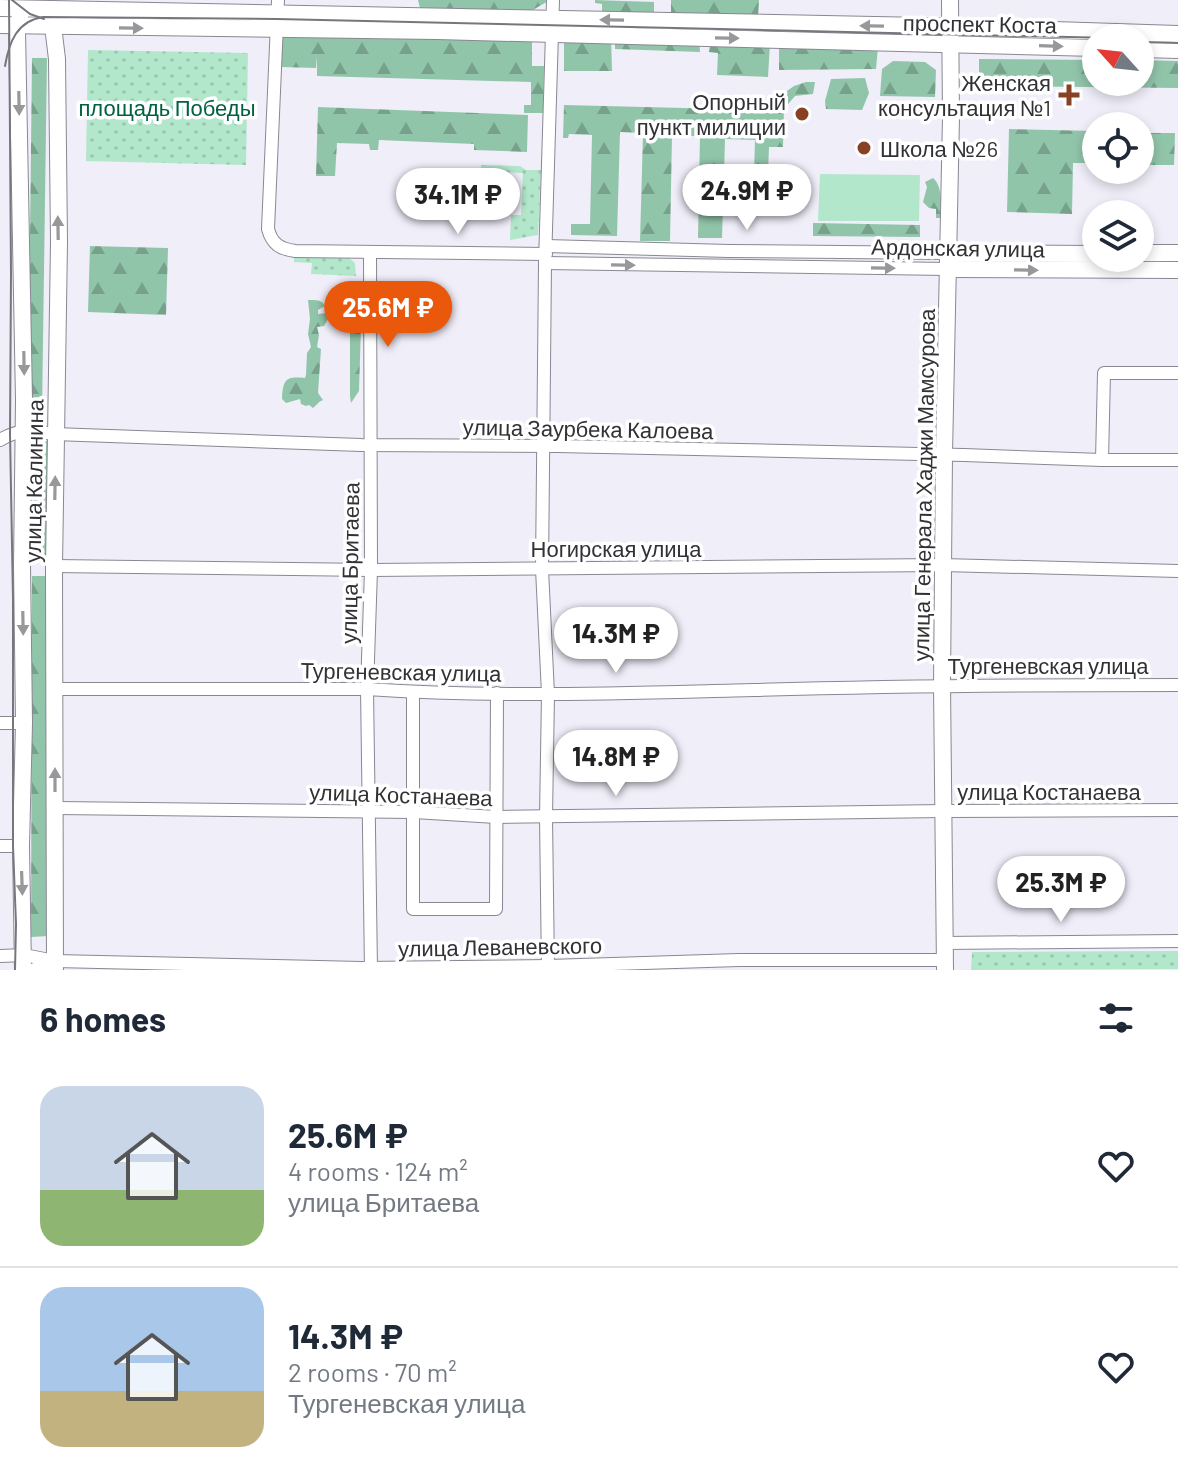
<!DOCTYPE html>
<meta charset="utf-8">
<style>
:root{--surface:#fff;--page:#f2f2f3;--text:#1f2937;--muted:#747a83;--line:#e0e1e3;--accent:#ea580c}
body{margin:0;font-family:Barlow,sans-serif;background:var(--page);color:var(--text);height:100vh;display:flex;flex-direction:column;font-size:30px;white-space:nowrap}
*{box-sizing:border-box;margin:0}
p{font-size:26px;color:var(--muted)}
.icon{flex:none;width:44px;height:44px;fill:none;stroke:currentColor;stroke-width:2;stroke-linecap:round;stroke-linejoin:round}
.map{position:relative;height:970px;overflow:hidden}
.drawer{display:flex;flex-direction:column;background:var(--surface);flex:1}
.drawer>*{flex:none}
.needle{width:52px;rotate:297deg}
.fabs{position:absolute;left:1082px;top:24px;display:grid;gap:16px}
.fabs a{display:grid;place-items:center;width:72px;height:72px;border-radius:50%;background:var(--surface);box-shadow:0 4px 12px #0003;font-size:40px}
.price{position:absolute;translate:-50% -68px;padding:0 18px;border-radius:28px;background:#fff;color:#222;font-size:26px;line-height:52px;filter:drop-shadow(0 2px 4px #0008)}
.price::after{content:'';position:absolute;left:50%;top:48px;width:24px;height:18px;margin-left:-12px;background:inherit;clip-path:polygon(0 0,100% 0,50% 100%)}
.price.selected{background:var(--accent);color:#fff}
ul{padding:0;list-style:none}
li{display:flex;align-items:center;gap:24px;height:200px;padding:0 40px}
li+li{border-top:2px solid var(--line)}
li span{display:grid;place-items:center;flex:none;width:224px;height:160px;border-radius:24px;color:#555}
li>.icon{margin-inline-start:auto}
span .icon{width:96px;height:96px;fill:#fffc;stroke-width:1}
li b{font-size:34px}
h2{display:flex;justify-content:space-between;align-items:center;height:96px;padding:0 40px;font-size:34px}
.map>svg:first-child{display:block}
.grass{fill:url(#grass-dots)}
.forest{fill:url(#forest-firs)}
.garden{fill:#b2e7cb}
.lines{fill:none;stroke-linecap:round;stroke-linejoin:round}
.minor-casing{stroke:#898892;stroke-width:14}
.major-casing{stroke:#898892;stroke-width:18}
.minor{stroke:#fff;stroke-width:12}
.major{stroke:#fff;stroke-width:16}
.tram{stroke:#77767d;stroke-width:2}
.oneway{fill:#98989a}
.poi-dot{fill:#894123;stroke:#fff;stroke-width:3}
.labels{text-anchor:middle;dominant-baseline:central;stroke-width:7;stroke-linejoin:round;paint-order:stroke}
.street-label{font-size:22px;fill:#323135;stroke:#fff}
.poi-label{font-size:22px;fill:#323135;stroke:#fff;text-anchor:end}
.park-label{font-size:22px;fill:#006240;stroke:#fff}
</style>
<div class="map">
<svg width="1178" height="970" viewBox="0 0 1178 970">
<defs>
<pattern id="grass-dots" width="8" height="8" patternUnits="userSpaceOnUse" patternTransform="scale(2)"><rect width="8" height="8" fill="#b2e7cb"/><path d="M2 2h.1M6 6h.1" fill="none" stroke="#9ac7af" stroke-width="1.8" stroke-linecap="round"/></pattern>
<pattern id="forest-firs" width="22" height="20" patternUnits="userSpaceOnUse" patternTransform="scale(2)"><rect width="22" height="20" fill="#91c5aa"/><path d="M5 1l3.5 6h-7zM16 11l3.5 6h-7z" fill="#77a18b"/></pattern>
</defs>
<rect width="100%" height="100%" fill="#f0eef9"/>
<g class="grass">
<polygon points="88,50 248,53 246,165 86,161"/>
<polygon points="481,165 520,166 526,170 541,170 538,235 510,240 511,215 521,215 523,173 481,171"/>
<polygon points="294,252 347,256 355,263 356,276 311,274 312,263 294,262"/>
<polygon points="1178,951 1178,969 971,970 972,952"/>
</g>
<g class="forest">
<polygon points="418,0 550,0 531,11 420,8"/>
<polygon points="595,0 654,2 654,14 602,12 602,4 595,3"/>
<polygon points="671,0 759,0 758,17 671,14"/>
<polygon points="283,30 532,40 532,66 544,66 543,113 524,113 524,105 531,105 531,82 317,76 317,56 316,68 281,67"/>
<polygon points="564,37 611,37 612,71 564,71"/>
<polygon points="615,39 699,40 700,52 615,49"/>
<polygon points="710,41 770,43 768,77 717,75 718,53 709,52"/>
<polygon points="779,42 878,47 876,69 779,70"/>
<polygon points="32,58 47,58 42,413 28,413"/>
<polygon points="979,59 1096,60 1096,82 1140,82 1140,60 1178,61 1178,88 979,86"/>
<polygon points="893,61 925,62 936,70 935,97 880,96 882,69"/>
<polygon points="865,78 869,93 862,110 826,109 825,101 831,79"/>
<polygon points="806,82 815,82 813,94 795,96 784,109 783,147 769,147 768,173 754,173 755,140 725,139 722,238 698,238 700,136 672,136 670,241 640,241 643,133 620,132 617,236 571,235 571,224 590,224 592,135 569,134 568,138 563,138 564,105 767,110 770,99 780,91 787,91 794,86"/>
<polygon points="318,107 528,115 527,152 474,150 474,144 379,140 378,150 370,150 369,144 337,143 335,176 316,176"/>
<polygon points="1009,129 1096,131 1096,163 1073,163 1072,214 1007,212"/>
<polygon points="1140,133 1175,133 1174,165 1140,165"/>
<path d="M933,178C943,186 941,206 940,218H936V209L929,208L923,202L927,187L925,182Z"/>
<polygon points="813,223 920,225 920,237 813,236"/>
<polygon points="90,246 168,248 166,315 88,312"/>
<path d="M308,300C314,300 322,299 325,306L318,310V314L328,313L329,317L324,326L317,327L319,335L317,347L321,349L318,393L323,400L319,402L313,408L309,405L306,406L301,404L300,399L286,403L282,399C283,380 285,376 305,378L306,375L307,353L311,347L308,334L310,319Z"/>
<polygon points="350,325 361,326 359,391 351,403 350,396"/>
<polygon points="34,441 48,441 47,556 32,556"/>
<polygon points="32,576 46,576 49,936 31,937"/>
</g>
<polygon class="garden" points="820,174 920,175 919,221 818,221"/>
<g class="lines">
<g class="minor-casing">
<g id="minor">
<path d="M278,0L268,229C272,244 280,249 295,251L546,254"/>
<polyline points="546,246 729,251 948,253"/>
<polyline points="370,252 371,570 367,689 371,970"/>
<polyline points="545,263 948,269"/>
<path d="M0,440C20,428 32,431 54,434L361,445L557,446L964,455L1102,460H1178"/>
<polyline points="1102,460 1104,373 1178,373"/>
<polyline points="54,566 371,570 943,565 1178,571"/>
<path d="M54,689H367C496,698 625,693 754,690C896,686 1037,685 1178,685"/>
<polyline points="413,692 413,909 496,909 497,693"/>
<polyline points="0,723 24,723"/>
<polyline points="56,808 414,812 496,817 943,811 1178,810"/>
<polyline points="0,846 21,846"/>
<polyline points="944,943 1178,941"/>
<polyline points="0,956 24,955 55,961 361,968 549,966 739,960 945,960"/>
<polyline points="32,970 52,962"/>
<polyline points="548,970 546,817 548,694 542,569 545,263 553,0"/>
</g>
</g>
<g class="major-casing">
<g id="major">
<polyline points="0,8 925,26 1178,34"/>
<polyline points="20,16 17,31 24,400 22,565 24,723 21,846 23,970"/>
<polyline points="48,22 53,26 57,59 59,242 54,566 55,970"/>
<polyline points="0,25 437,31 1096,48"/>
<polyline points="1140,49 1178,50"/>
<polyline points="948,253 1096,254"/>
<polyline points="1140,253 1178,253"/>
<polyline points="948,269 1178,270"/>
<polyline points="945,970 942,685 944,454 951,117 950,0"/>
</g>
</g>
<use href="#minor" class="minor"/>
<use href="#major" class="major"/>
<g class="tram">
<polyline points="9,0 11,273 10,434 13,599 13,846 16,924 15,970"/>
<polyline points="12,0 30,14 44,19"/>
<polyline points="1140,42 1178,43"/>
<path d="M5,66C9,42 17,21 43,17L277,19L1111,38"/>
</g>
</g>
<defs><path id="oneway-solid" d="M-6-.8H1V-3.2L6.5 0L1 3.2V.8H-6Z" transform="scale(2)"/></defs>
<g class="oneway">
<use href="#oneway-solid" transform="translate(612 20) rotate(-179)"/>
<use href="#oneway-solid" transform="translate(872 26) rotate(-179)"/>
<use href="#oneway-solid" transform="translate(131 28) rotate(1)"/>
<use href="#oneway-solid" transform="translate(727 38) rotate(1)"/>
<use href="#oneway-solid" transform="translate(1051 46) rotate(2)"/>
<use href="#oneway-solid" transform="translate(19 103) rotate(89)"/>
<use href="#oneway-solid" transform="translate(58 228) rotate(-91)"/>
<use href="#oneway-solid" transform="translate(623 265) rotate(1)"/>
<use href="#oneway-solid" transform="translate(883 268) rotate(1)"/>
<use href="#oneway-solid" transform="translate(1026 270) rotate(1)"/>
<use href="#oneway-solid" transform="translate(24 363) rotate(89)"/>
<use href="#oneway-solid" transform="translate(55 488) rotate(-89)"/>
<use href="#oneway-solid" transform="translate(23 623) rotate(89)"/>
<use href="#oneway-solid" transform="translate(55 780) rotate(-90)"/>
<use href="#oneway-solid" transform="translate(22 883) rotate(88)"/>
</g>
<g class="poi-dot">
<path d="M1065 83h8v8h8v8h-8v8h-8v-8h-8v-8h8z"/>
<circle cx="802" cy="114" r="8"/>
<circle cx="864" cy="148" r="8"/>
</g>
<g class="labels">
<g class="street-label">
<text transform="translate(980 23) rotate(1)">проспект Коста</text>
<text transform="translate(958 247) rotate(1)">Ардонская улица</text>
<text transform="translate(588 428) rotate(1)">улица Заурбека Калоева</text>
<text transform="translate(33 481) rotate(-89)">улица Калинина</text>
<text transform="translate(923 485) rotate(-89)">улица Генерала Хаджи Мамсурова</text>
<text x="616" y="548">Ногирская улица</text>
<text transform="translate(349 563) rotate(-89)">улица Бритаева</text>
<text x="1048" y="665">Тургеневская улица</text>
<text transform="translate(401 671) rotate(1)">Тургеневская улица</text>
<text x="1049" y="791">улица Костанаева</text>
<text transform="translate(401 794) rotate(2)">улица Костанаева</text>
<text transform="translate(500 946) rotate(-1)">улица Леваневского</text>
</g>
<g class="poi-label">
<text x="1051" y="82">Женская<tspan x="1051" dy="25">консультация №1</tspan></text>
<text x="786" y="101">Опорный<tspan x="786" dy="25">пункт милиции</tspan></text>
<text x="880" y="148" text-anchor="start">Школа №26</text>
</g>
<g class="park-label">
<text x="167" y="107">площадь Победы</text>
</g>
</g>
</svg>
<div class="fabs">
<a><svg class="needle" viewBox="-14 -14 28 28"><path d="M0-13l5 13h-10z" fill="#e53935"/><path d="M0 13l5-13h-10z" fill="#747a83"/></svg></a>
<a><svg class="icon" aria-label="locate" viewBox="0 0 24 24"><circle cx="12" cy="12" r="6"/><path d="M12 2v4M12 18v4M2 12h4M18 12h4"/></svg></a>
<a><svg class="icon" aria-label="layers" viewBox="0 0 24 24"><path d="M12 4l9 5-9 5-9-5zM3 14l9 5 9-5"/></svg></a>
</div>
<b class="price" style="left:747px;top:232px">24.9M ₽</b>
<b class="price" style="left:458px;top:236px">34.1M ₽</b>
<b class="price selected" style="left:388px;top:349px">25.6M ₽</b>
<b class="price" style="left:616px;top:675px">14.3M ₽</b>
<b class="price" style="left:616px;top:798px">14.8M ₽</b>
<b class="price" style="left:1061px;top:924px">25.3M ₽</b>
</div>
<section class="drawer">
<h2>6 homes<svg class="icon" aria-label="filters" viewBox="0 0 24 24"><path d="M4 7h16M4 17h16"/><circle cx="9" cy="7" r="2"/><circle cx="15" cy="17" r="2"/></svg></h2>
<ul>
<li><span style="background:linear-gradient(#c9d6e8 65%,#8fb573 0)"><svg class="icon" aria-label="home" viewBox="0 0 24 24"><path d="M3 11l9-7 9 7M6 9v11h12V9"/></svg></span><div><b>25.6M ₽</b><p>4 rooms · 124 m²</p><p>улица Бритаева</p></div><svg class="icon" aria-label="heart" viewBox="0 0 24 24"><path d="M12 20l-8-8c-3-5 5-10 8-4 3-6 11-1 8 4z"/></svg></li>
<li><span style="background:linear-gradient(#a9c7e8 65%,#c2b280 0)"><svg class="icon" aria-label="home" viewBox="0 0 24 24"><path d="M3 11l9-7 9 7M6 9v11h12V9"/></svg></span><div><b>14.3M ₽</b><p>2 rooms · 70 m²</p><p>Тургеневская улица</p></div><svg class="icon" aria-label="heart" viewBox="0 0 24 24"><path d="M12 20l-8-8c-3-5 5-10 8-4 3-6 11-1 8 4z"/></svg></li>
</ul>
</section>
